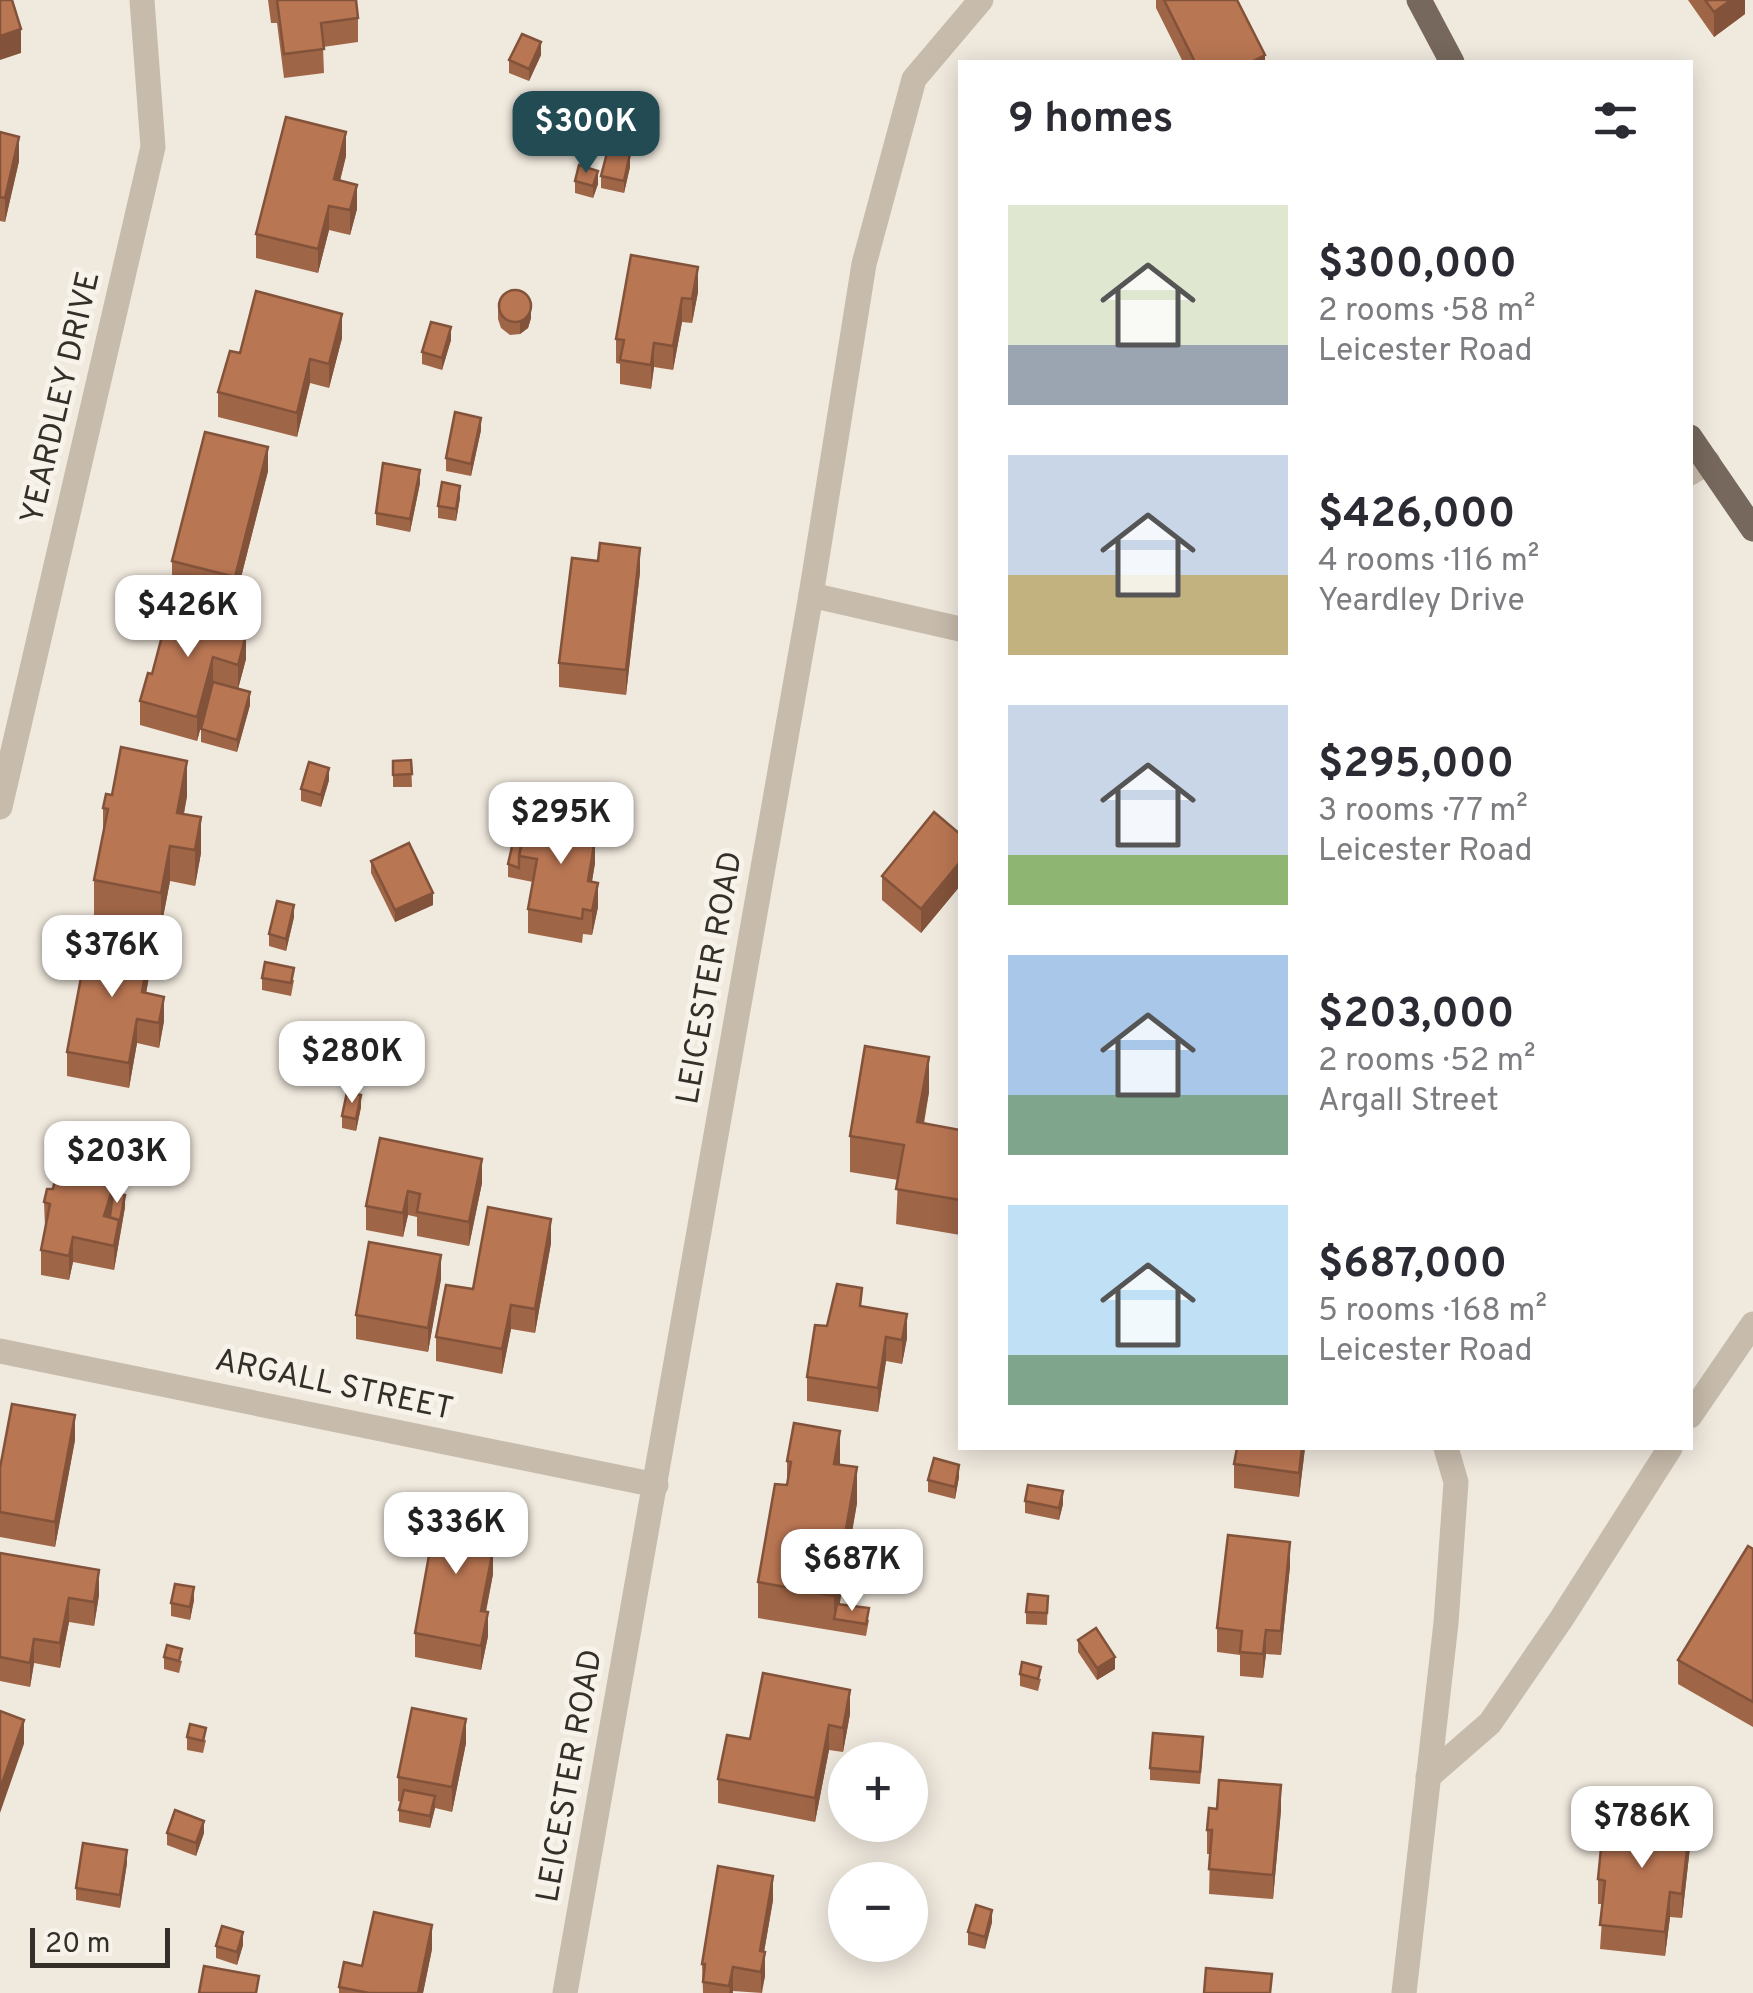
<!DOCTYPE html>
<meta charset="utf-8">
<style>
:root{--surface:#fff;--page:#f7f7f7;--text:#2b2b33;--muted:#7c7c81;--accent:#234b53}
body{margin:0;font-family:Overpass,sans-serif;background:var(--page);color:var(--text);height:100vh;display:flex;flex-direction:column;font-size:38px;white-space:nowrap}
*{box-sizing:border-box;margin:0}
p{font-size:32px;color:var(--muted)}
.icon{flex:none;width:55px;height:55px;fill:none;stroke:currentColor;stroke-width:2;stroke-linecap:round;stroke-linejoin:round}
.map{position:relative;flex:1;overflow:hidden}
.panel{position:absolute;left:958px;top:60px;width:735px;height:1390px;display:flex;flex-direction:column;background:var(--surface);border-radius:0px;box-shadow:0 5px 25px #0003}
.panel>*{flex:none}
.fabs{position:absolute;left:828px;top:1742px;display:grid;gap:20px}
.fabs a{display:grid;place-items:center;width:100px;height:100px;border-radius:50%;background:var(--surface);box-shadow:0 5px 25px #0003;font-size:50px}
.scale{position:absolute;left:30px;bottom:25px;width:140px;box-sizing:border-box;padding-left:10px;border:5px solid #352f2a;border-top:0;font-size:28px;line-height:35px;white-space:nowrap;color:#352f2a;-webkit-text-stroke:8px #f8f3ea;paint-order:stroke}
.price{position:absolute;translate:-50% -85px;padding:0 22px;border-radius:20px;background:#fff;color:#222;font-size:32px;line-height:65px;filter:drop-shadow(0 2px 5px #0008)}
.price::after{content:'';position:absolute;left:50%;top:60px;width:30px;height:22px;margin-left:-15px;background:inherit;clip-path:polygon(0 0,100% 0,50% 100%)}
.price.selected{background:var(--accent);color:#fff}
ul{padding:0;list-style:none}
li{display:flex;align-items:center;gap:30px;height:250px;padding:0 50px}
li span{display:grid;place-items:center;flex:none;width:280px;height:200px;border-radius:0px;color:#555}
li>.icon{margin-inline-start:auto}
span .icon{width:120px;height:120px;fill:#fffc;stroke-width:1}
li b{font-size:42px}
h2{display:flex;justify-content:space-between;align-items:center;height:120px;padding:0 50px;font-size:42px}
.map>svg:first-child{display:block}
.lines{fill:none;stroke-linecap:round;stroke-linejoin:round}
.minor{stroke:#c7bbab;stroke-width:25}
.major{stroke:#76685c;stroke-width:25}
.wall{fill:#9f6547}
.shaded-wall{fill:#82533a}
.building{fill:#b97653;stroke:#82533a;stroke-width:2.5}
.labels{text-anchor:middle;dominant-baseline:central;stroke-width:10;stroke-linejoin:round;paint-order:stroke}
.street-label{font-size:32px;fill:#352f2a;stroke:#f8f3ea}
</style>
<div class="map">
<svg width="1753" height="1993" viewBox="0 0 1753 1993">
<rect width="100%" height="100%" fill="#f0e9de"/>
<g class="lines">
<g class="minor">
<polyline points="1690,473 1708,462"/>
<polyline points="811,595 960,629"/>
<polyline points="0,807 153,147 142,0"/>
<polyline points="0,1351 656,1485"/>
<polyline points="1690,1416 1753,1324"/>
<polyline points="1428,1777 1490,1723 1562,1618 1670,1448"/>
<polyline points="565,1993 811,595 864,264 914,79 981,0"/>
<polyline points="1404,1993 1446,1623 1456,1482 1446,1448"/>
</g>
<g class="major">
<polyline points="1419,0 1452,62"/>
<polyline points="1690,437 1753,529"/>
</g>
</g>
<g class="wall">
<polygon points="268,0 356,0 358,18 358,42 323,47 324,73 284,78 277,23 271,23"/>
<polygon points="1156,0 1237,0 1265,62 1183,62 1156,8"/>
<polygon points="1688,0 1745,0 1745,14 1714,37"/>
<polygon points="541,55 529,81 509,73 509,60"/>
<polygon points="0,132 19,161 5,222 0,221"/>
<polygon points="346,156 340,181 357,209 350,235 329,230 318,273 256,258 256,234"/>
<polygon points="630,167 624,193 601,188 601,176"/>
<polygon points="575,181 598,184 593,198 575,193"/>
<polygon points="631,255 698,292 692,323 682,322 673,370 654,367 651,389 620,384 620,364 616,363 616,339"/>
<polygon points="498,307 531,318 528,328 520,334 510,335 501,328 498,319"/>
<polygon points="342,338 329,388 310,383 297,437 218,417 218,392 240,353"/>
<polygon points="451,340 442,370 422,364 422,352"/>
<polygon points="481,430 471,476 446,471 446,458"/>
<polygon points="268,471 235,601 172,585 172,561"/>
<polygon points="420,483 410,532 376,525 376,513"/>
<polygon points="460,498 456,521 438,518 438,506"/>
<polygon points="598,561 640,572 626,695 559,687 559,663"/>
<polygon points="206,624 246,659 238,689 213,682 197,741 140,725 140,701 152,674"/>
<polygon points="250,705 237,752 201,742 201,729"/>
<polygon points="411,760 412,787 393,787 393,761"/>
<polygon points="329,780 321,807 301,801 301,789"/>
<polygon points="112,795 187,796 184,814 201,853 195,886 170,881 161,928 94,915 94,880 103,834 103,808"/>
<polygon points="960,834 960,886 921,933 882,900 882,876"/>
<polygon points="594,839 595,863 592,881 598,907 592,935 583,934 582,943 528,933 528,909 533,882 508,877 508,864 522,840"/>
<polygon points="371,861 433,905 395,922 371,873"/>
<polygon points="294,917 286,951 269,946 269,934"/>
<polygon points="150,971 146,993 164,1021 159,1048 137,1043 129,1088 67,1076 67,1052"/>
<polygon points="262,978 294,980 291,996 262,990"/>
<polygon points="929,1092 924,1124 960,1130 960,1235 896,1224 898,1180 850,1172 850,1136"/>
<polygon points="361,1107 356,1131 342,1128 342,1116"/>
<polygon points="380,1138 482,1183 469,1246 417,1236 417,1217 408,1215 403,1237 366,1230 366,1206"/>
<polygon points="123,1139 151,1143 147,1157 123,1151"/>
<polygon points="112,1187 113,1193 125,1207 114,1270 73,1262 69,1280 41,1275 41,1250 45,1227 44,1202"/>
<polygon points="551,1243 535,1333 511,1329 502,1374 436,1361 436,1337 473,1289"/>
<polygon points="441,1279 428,1352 356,1339 356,1315"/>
<polygon points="862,1306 907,1338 902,1364 886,1361 878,1412 807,1401 807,1377 827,1326"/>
<polygon points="75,1440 55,1547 0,1537 0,1468"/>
<polygon points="1237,1448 1305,1448 1299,1497 1234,1488 1234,1464"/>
<polygon points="787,1461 840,1465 857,1503 839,1604 869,1620 866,1636 758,1618 758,1582 787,1485"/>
<polygon points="959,1477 955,1499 928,1492 928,1480"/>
<polygon points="1025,1501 1063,1504 1059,1520 1025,1513"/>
<polygon points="485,1532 482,1548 493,1574 486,1612 488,1636 481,1670 415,1657 415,1633"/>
<polygon points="1753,1549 1753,1727 1678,1684 1678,1660"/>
<polygon points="0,1553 99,1595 94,1626 69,1622 60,1668 34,1663 30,1687 0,1681"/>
<polygon points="1290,1566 1281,1655 1266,1654 1263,1678 1240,1676 1240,1655 1217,1652 1217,1628"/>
<polygon points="1048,1596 1047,1625 1026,1624 1026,1612"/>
<polygon points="194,1600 190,1620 171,1616 171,1603"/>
<polygon points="1078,1640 1115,1669 1097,1680 1078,1652"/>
<polygon points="164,1657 182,1661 179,1673 164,1669"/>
<polygon points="1020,1674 1041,1679 1038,1691 1020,1686"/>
<polygon points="850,1714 843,1752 829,1750 815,1822 718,1803 718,1779 750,1739"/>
<polygon points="187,1737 206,1740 203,1753 187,1750"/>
<polygon points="466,1743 452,1812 435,1808 430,1828 399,1822 399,1810 401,1802 398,1801 398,1777"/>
<polygon points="1203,1749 1200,1784 1150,1780 1150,1768"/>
<polygon points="1217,1809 1281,1810 1273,1899 1209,1894 1210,1854 1207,1854 1207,1830"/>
<polygon points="167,1833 204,1833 196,1856 167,1845"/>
<polygon points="1690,1847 1682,1918 1670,1917 1665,1956 1600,1949 1603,1904 1598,1904 1598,1879"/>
<polygon points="127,1863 120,1908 76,1900 76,1888"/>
<polygon points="773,1900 764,1952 765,1976 762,1993 733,1991 733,1993 703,1993 702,1964"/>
<polygon points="992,1922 985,1949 968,1945 968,1932"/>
<polygon points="243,1945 237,1965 216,1958 216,1946"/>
<polygon points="432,1949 423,1993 339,1993 339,1987 362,1966"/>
</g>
<g class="shaded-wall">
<polygon points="1731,0 1745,0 1745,14 1714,37 1714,12"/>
<polygon points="21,29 21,53 0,60 0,36"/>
<polygon points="541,42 541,55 529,81 529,69"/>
<polygon points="1265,55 1265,62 1251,62"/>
<polygon points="346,132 346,156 334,204 334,179"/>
<polygon points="19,137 19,161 5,222 5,198"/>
<polygon points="630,154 630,167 624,193 624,181"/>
<polygon points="598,171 598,184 593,198 593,186"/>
<polygon points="357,185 357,209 350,235 350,210"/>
<polygon points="329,206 329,230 318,273 318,249"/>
<polygon points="698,267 698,292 692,323 692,299"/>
<polygon points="682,298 682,322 673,370 673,346"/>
<polygon points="531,306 531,318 528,328 520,334 520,322"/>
<polygon points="342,314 342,338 329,388 329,364"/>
<polygon points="451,327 451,340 442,370 442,358"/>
<polygon points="654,343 654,367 651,389 651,365"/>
<polygon points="310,359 310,383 297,437 297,413"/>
<polygon points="481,418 481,430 471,476 471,464"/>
<polygon points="268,447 268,471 235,601 235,577"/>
<polygon points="420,470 420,483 410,532 410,519"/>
<polygon points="460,486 460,498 456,521 456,509"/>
<polygon points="640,548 640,572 626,695 626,670"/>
<polygon points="246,635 246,659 238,689 238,665"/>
<polygon points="213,657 213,682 197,741 197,717"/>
<polygon points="250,692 250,705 237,752 237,740"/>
<polygon points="187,761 187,796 177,848 177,813"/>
<polygon points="329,768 329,780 321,807 321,795"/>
<polygon points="201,817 201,853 195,886 195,850"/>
<polygon points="595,839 595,863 588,905 588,881"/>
<polygon points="170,846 170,881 161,928 161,893"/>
<polygon points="960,862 960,886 921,933 921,909"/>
<polygon points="598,883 598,907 592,935 592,911"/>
<polygon points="433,893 433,905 395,922 395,910"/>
<polygon points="294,905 294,917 286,951 286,939"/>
<polygon points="150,947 150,971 142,1016 142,992"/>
<polygon points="164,997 164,1021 159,1048 159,1023"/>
<polygon points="137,1019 137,1043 129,1088 129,1063"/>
<polygon points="929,1057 929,1092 917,1158 917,1122"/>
<polygon points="361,1095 361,1107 356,1131 356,1119"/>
<polygon points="482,1159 482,1183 469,1246 469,1222"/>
<polygon points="112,1166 113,1212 107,1229 104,1216"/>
<polygon points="408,1191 408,1215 403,1237 403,1213"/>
<polygon points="125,1195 125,1207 114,1270 114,1246"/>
<polygon points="551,1219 551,1243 535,1333 535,1309"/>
<polygon points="73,1237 73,1262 69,1280 69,1256"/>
<polygon points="441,1255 441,1279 428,1352 428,1328"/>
<polygon points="511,1305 511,1329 502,1374 502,1349"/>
<polygon points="907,1314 907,1338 902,1364 902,1340"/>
<polygon points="886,1337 886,1361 878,1412 878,1388"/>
<polygon points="75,1415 75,1440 55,1547 55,1522"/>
<polygon points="840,1431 840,1466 834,1464"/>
<polygon points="1302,1448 1305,1448 1299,1497 1299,1473"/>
<polygon points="959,1465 959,1477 955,1499 955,1487"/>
<polygon points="857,1467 857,1503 837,1620 834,1619 834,1596"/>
<polygon points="1063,1491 1063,1504 1059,1520 1059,1508"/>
<polygon points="485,1508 485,1532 478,1572 478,1547"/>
<polygon points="1290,1542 1290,1566 1281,1655 1281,1631"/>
<polygon points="493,1550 493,1574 481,1635 481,1611"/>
<polygon points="99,1570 99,1595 94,1626 94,1602"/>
<polygon points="194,1587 194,1600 190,1620 190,1607"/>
<polygon points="69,1598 69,1622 60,1668 60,1643"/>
<polygon points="488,1612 488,1636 481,1670 481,1646"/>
<polygon points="1266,1630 1266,1654 1263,1678 1263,1654"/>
<polygon points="34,1639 34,1663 30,1687 30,1663"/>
<polygon points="1115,1657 1115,1669 1097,1680 1097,1668"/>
<polygon points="850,1690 850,1714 843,1752 843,1728"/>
<polygon points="466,1719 466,1743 452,1812 452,1787"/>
<polygon points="24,1720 24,1744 0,1813 0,1789"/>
<polygon points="829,1725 829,1750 815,1822 815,1798"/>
<polygon points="1281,1785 1281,1810 1273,1899 1273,1875"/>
<polygon points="435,1796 435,1808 430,1828 430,1816"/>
<polygon points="204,1821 204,1833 196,1856 196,1843"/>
<polygon points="1690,1823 1690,1847 1682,1918 1682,1894"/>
<polygon points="127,1850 127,1863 120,1908 120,1895"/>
<polygon points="773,1876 773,1900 760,1975 760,1951"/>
<polygon points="1670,1892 1670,1917 1665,1956 1665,1932"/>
<polygon points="992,1910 992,1922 985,1949 985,1937"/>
<polygon points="432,1925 432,1949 423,1993 418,1993"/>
<polygon points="243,1932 243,1945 237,1965 237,1952"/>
<polygon points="765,1952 765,1976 761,1993 761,1972"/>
<polygon points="733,1967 733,1993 729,1993"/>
</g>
<g class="building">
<polygon points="0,0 12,0 21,29 0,36"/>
<polygon points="277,0 356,0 358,18 321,23 324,49 284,54"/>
<polygon points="1164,0 1237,0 1265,55 1251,62 1195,62"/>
<polygon points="1705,0 1731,0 1714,12"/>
<polygon points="522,34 541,42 529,69 509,60"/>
<polygon points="286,117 346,132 334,179 357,185 350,210 329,206 318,249 256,234"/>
<polygon points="0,132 19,137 5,198 0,197"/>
<polygon points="608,149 630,154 624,181 601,176"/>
<polygon points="579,165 598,171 593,186 575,181"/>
<polygon points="631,255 698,267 692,299 682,298 673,346 654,343 651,365 620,360 624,340 616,339"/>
<circle cx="515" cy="306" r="16"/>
<polygon points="256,291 342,314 329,364 310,359 297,413 218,392 230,351 240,353"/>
<polygon points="431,322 451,327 442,358 422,352"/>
<polygon points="455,412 481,418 471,464 446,458"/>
<polygon points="205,432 268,447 235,577 172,561"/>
<polygon points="383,463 420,470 410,519 376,513"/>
<polygon points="442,482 460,486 456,509 438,506"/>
<polygon points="600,543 640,548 626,670 559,663 572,558 598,561"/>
<polygon points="171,602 206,611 202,623 246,635 238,665 213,657 197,717 140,701 148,673 152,674"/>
<polygon points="213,682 250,692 237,740 201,729"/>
<polygon points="121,747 187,761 177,813 201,817 195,850 170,846 161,893 94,880 108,809 103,808 106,794 112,795"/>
<polygon points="411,760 412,774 393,775 393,761"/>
<polygon points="309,762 329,768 321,795 301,789"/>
<polygon points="934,812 960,834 960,862 921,909 882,876"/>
<polygon points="562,815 594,821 591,838 595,839 588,881 598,883 592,911 583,909 582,919 528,909 537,859 519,856 525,825 559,831"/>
<polygon points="514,838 522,840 519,856 519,868 508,864"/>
<polygon points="409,843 433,893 395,910 371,861"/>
<polygon points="277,901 294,905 286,939 269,934"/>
<polygon points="89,935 150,947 142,992 164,997 159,1023 137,1019 129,1063 67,1052"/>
<polygon points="265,962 294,968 291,983 262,978"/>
<polygon points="865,1046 929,1057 917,1122 960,1130 960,1200 896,1189 904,1145 850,1136"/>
<polygon points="347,1092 361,1095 356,1119 342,1116"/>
<polygon points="126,1124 151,1131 147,1145 123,1139"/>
<polygon points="380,1138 482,1159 469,1222 417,1212 420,1194 408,1191 403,1213 366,1206"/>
<polygon points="60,1155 112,1166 108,1186 113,1187 104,1216 119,1220 114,1246 73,1237 69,1256 41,1250 50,1204 44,1202 47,1189 53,1189"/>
<polygon points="113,1193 125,1195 119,1225 119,1220 106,1216 110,1217"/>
<polygon points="488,1207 551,1219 535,1309 511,1305 502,1349 436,1337 446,1285 473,1289"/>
<polygon points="369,1242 441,1255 428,1328 356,1315"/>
<polygon points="837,1284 862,1288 860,1306 907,1314 902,1340 886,1337 878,1388 807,1377 815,1325 827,1326"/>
<polygon points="12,1404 75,1415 55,1522 0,1512 0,1468"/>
<polygon points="794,1423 840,1431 834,1464 857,1467 834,1596 758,1582 775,1484 787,1485 791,1462 787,1461"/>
<polygon points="1237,1448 1302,1448 1299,1473 1234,1464"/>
<polygon points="934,1458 959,1465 955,1487 928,1480"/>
<polygon points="1028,1485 1063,1491 1059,1508 1025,1501"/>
<polygon points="439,1500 485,1508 478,1547 493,1550 481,1611 488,1612 481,1646 415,1633"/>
<polygon points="1228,1535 1290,1542 1281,1631 1266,1630 1263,1654 1240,1652 1242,1631 1217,1628"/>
<polygon points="1748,1546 1753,1549 1753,1702 1678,1660"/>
<polygon points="0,1553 99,1570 94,1602 69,1598 60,1643 34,1639 30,1663 0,1657"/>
<polygon points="175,1584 194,1587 190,1607 171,1603"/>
<polygon points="1028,1594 1048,1596 1047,1613 1026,1612"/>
<polygon points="837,1604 869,1608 866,1624 834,1619"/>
<polygon points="1096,1628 1115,1657 1097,1668 1078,1640"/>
<polygon points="167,1645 182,1649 179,1661 164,1657"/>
<polygon points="1022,1662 1041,1667 1038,1679 1020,1674"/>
<polygon points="763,1673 850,1690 843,1728 829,1725 815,1798 718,1779 727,1735 750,1739"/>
<polygon points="412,1708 466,1719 452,1787 398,1777"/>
<polygon points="0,1711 24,1720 0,1789"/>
<polygon points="190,1724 206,1728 203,1741 187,1737"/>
<polygon points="1153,1733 1203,1737 1200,1772 1150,1768"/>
<polygon points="1219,1780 1281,1785 1273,1875 1209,1869 1212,1830 1207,1830 1209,1808 1217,1809"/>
<polygon points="404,1790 435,1796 430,1816 399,1810"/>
<polygon points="175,1810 204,1821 196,1843 167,1833"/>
<polygon points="1611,1814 1690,1823 1682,1894 1670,1892 1665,1932 1600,1925 1605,1881 1598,1879 1602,1838 1608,1838"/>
<polygon points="83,1843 127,1850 120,1895 76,1888"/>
<polygon points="718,1866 773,1876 760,1951 765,1952 761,1972 733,1967 729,1986 703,1982 705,1964 702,1964"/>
<polygon points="976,1905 992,1910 985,1937 968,1932"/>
<polygon points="374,1912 432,1925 418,1993 369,1993 339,1987 344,1962 362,1966"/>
<polygon points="222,1926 243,1932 237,1952 216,1946"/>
<polygon points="204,1966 259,1976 256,1993 199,1993"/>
<polygon points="1206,1968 1272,1974 1270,1993 1204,1993"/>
</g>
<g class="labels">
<g class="street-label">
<text transform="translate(62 398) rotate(-77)">YEARDLEY DRIVE</text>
<text transform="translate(711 978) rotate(-80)">LEICESTER ROAD</text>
<text transform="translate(334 1386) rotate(12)">ARGALL STREET</text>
<text transform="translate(571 1776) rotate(-80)">LEICESTER ROAD</text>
</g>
</g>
</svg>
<div class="fabs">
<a>+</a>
<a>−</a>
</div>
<div class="scale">20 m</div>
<b class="price selected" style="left:586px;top:176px">$300K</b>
<b class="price" style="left:188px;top:660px">$426K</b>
<b class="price" style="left:561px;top:867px">$295K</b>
<b class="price" style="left:112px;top:1000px">$376K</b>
<b class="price" style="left:352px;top:1106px">$280K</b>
<b class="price" style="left:117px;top:1206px">$203K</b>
<b class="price" style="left:456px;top:1577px">$336K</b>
<b class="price" style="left:852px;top:1614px">$687K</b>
<b class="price" style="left:1642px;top:1871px">$786K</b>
<section class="panel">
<h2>9 homes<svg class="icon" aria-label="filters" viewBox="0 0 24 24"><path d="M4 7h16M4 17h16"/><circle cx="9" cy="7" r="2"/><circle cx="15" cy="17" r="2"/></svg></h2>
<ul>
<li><span style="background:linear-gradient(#dfe7d0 70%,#9aa5b1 0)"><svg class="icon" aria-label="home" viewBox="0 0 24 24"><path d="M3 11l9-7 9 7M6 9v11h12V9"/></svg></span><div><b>$300,000</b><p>2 rooms · 58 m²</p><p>Leicester Road</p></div></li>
<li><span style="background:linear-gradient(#c9d6e8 60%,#c2b280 0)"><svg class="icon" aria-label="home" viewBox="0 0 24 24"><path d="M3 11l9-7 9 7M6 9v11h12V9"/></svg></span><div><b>$426,000</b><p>4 rooms · 116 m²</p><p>Yeardley Drive</p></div></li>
<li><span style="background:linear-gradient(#c9d6e8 75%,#8fb573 0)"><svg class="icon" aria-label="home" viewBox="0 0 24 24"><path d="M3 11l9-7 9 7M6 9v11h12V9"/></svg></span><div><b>$295,000</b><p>3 rooms · 77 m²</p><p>Leicester Road</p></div></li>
<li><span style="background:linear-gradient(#a9c7e8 70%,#7fa58c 0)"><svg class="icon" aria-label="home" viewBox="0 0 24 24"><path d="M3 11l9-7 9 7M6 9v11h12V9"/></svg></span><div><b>$203,000</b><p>2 rooms · 52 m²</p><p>Argall Street</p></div></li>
<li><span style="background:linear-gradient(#bfe0f5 75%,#7fa58c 0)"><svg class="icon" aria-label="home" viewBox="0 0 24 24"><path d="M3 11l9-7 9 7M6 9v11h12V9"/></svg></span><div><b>$687,000</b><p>5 rooms · 168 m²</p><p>Leicester Road</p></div></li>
</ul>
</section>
</div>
